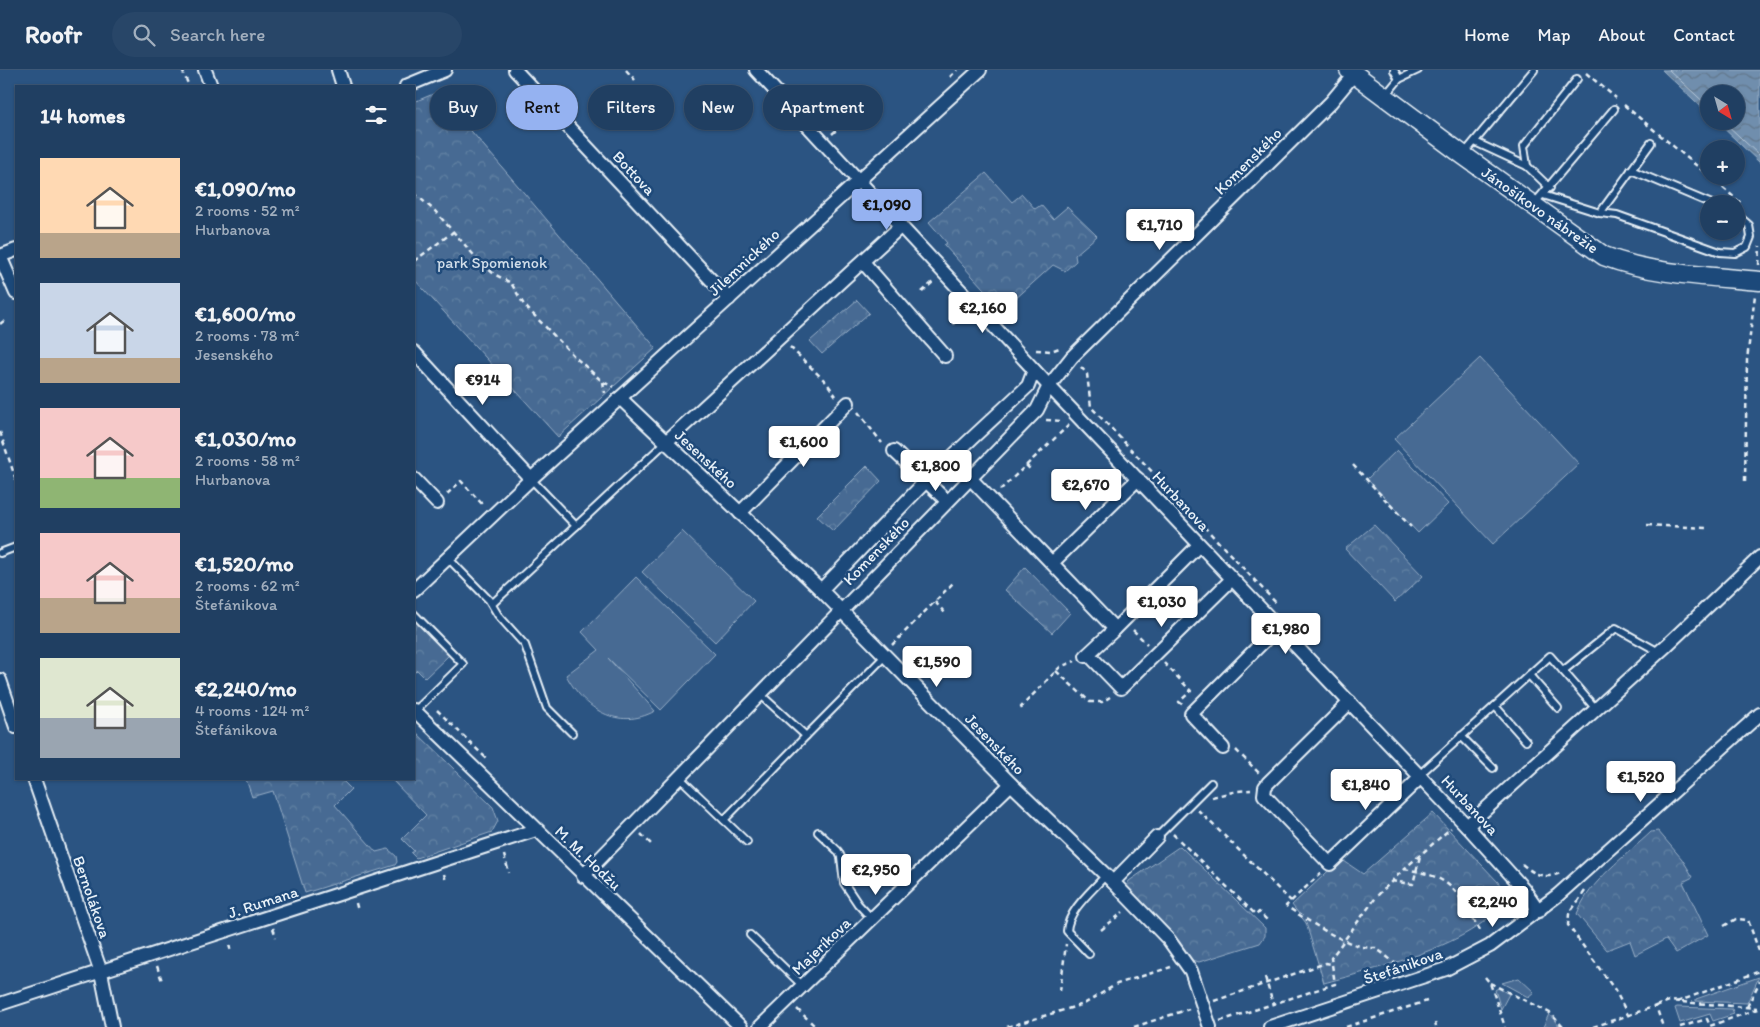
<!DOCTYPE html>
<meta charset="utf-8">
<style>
:root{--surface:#203f62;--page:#284668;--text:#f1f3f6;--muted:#a2afbe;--line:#3d5877;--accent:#95b2f1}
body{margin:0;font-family:Itim,sans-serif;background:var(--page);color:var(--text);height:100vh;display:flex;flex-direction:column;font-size:19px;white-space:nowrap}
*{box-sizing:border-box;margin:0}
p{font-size:16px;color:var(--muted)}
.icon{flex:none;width:28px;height:28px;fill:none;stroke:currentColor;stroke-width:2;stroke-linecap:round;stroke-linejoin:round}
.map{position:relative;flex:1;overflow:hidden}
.details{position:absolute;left:15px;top:15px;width:400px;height:695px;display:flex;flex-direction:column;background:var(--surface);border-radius:0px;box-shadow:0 1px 4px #0004,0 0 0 1px var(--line)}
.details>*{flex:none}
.banner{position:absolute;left:430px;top:15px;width:475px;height:45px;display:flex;gap:10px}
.needle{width:32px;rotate:143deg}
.fabs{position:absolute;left:1700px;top:15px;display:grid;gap:10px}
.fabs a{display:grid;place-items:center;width:45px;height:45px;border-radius:50%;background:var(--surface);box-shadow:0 1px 4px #0004,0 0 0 1px var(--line);font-size:25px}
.price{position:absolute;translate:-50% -42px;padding:0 11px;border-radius:5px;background:#fff;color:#222;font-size:16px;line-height:32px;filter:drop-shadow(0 1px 2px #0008)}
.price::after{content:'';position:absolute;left:50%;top:30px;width:15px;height:11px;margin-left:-8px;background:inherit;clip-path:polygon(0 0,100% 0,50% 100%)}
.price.selected{background:var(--accent);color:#111}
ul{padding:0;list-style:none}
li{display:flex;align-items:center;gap:15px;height:125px;padding:0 25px}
li span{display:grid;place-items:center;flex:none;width:140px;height:100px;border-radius:0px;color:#555}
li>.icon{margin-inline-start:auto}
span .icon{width:60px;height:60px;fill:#fffc;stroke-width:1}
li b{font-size:21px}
h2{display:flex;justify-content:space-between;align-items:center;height:60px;padding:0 25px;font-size:21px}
.tag{padding:0 18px;border-radius:22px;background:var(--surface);box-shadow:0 1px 4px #0004,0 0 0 1px var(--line);font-size:18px;line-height:45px}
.tag.selected{background:var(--accent);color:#111}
header{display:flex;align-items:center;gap:30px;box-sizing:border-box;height:70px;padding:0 25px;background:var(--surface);border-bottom:1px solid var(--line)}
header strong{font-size:24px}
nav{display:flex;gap:28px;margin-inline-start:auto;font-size:18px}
.search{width:350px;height:45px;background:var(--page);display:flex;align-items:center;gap:12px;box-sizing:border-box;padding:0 18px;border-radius:28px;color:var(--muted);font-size:19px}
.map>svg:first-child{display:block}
.grass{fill:#476b93;stroke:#98aec6}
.park{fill:url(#park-crowns);stroke:#98aec6}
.water{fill:url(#water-waves);stroke:#a0b6cb}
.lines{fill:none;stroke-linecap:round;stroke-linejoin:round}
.shore{stroke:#b8c9da;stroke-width:1}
.service-casing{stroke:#e8f1f8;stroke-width:10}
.minor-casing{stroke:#e8f1f8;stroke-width:16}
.secondary-casing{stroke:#e8f1f8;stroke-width:21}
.path{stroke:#e8f1f8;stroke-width:2.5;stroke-dasharray:5 4;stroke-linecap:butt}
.service{stroke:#1f4a7a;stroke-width:6}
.minor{stroke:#1f4a7a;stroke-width:12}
.secondary{stroke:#1f4a7a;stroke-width:18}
.labels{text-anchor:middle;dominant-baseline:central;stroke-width:5;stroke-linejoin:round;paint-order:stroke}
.street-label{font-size:16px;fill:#e8f1f8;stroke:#1f4a7a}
.park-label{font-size:16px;fill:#d0dde9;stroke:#1f4a7a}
</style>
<header>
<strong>Roofr</strong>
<div class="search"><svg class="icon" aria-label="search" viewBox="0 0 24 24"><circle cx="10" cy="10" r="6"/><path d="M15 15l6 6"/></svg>Search here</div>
<nav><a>Home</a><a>Map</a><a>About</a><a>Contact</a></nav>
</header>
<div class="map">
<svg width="1760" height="957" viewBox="0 0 1760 957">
<defs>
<pattern id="park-crowns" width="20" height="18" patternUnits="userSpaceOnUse" patternTransform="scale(1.25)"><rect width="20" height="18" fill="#476b93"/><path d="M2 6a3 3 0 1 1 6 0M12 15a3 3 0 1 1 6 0" fill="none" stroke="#6281a3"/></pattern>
<pattern id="water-waves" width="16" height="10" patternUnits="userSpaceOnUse" patternTransform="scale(1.25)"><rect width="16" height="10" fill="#708ead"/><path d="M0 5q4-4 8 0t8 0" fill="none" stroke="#61768a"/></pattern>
</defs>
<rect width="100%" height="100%" fill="#2b5482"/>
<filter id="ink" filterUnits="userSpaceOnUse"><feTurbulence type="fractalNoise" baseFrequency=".02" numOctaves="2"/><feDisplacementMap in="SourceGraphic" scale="10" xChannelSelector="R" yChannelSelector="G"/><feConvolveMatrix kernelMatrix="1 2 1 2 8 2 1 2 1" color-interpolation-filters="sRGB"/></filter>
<g filter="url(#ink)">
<g class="grass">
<polygon points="1480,288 1579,394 1493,474 1394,369"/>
<polygon points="1397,380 1448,434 1418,463 1367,409"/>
<polygon points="682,461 754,531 715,572 642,502"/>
<path d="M636,507L715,584L661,640L608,588L655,641C618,661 584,639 566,605L599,580L582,562Z"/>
<polygon points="1759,907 1747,933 1696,931 1696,929"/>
<polygon points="1519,908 1534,922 1528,927 1502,913"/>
<polygon points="1498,918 1509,924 1501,939 1495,920"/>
<polygon points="1677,937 1732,939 1734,944 1713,951 1710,944 1680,953 1675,938"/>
<polygon points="1549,944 1560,957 1543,957"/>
</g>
<g class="park">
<polygon points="438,22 656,278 558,367 414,209 414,32"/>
<polygon points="986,103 1012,132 1022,124 1035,139 1041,135 1053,149 1067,137 1097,166 1075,185 1076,191 1065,201 1053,195 1003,240 944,175 947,173 929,152"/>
<polygon points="857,230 869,243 822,284 810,271"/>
<polygon points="867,396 881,411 833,461 817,446"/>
<polygon points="1374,455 1423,506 1395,532 1345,479"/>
<polygon points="1025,497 1070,543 1052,563 1005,520"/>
<polygon points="414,547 449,585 425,608 417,600 414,603"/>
<polygon points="414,660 493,737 498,751 492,762 416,788 411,783 414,781 402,769 426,745 391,709 414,709 414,688 416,684 414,681"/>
<polygon points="246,709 341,709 351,719 335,735 376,782 388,779 396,786 397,792 395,795 305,823 273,721 252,727"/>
<path d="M1433,743L1498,812C1527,864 1356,904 1324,913L1306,853L1292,835L1341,789L1363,804Z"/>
<path d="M1658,761L1682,789L1693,807L1683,812L1708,865L1676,883L1666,869L1635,885L1630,871L1607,880L1577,844C1589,811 1626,786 1651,762Z"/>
<polygon points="1180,776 1265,858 1265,866 1260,873 1199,892 1191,890 1130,823 1126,817 1129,811"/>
</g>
<polygon class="water" points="1662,0 1760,0 1760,93 1716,51 1736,51 1736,24 1709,24 1709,44"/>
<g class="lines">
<g class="shore">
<polyline points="1669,0 1709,37"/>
<polyline points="1723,51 1760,86"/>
</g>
<g class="service-casing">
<g id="service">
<polyline points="1394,0 1399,9"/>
<polyline points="1385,26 1399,9 1418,0"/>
<polyline points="1475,72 1527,96 1550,118"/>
<polyline points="1464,84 1534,0"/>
<polyline points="1527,96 1524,76 1577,9"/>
<polyline points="1631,100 1712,134"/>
<polyline points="1543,125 1600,143 1617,145 1720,182 1735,183 1747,177 1751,167 1749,155 1736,144"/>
<polyline points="1534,134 1614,39"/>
<polyline points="1600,143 1651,73"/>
<polyline points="531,409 576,456 666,372"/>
<polyline points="0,483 16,477"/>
<polyline points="448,488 489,530 498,545 525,575 547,638 572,663"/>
<polyline points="492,534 576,456"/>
<polyline points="414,544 463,594 415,641"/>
<polyline points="1563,601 1616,558 1659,582"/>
<polyline points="1529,605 1558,638"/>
<polyline points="1495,636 1526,671"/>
<polyline points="806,666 886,585"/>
<polyline points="1461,666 1493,698"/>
<polyline points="1419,705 1550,586 1596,639"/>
<polyline points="680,708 747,772"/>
<polyline points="724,750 806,666 760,624"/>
<polyline points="818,762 838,781 841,787 844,813 858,834 872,849"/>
<polyline points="1157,767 1211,713"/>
<polyline points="750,865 803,916"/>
<path d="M1089,884L1067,861C1068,840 1092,821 1106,805"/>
</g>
</g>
<g class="minor-casing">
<g id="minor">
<polyline points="205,0 211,16"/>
<polyline points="338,0 343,16"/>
<polyline points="515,0 729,229"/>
<polyline points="756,0 1049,316 1467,756 1523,818 1539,841"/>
<polyline points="406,16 445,0"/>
<polyline points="0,186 16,223"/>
<polyline points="0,186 16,180"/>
<polyline points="863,192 945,286"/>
<polyline points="414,282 531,409"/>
<polyline points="620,328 821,520 1011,714 1113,812 1169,870 1191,901 1210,957"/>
<polyline points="666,372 901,156"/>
<polyline points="894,381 947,431"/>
<polyline points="970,408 1115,559 1086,586"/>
<polyline points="414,409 437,433"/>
<polyline points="740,443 848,333"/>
<polyline points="1052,493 1138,409"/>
<polyline points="414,520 531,409 980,0"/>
<polyline points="821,520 926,411 1028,316 1034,300"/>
<polyline points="1115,559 1199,475"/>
<polyline points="1093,589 1121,618 1232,509"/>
<polyline points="0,610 16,657"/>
<polyline points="1350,632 1268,713 1265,717 1264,725 1330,794 1421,707"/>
<polyline points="414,640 741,957"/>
<polyline points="1223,678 1191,644 1278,557"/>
<polyline points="34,709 101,902 112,957"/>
<polyline points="1467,756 1667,575 1760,487"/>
<polyline points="583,806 1037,340 1049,316 1072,287 1331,32 1355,3"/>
<polyline points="1113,812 1157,767"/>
<polyline points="0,934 536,760"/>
<polyline points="760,957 1011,714"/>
<polyline points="1270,957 1446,899 1490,876 1558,825 1760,644"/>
</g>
</g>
<g class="secondary-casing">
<path id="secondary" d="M1349,0L1463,85L1604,186C1653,205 1708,206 1760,211"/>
</g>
<g class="path">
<polyline points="182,0 189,16"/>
<polyline points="626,0 635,10"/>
<polyline points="1586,3 1616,28"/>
<polyline points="950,7 957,0"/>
<polyline points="807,35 818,25"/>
<polyline points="1624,35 1709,106"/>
<polyline points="832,64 844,53"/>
<polyline points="1709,106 1742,134"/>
<polyline points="414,123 435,141 479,191 494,204 511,213 524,235 576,288 603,312 614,317"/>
<polyline points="414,191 453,162"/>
<polyline points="1759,195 1760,176"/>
<polyline points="922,222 934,211"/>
<polyline points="0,254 5,250"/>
<polyline points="953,254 964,243"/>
<polyline points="790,277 826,312 836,326"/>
<polyline points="1036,280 1051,281 1062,277"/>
<polyline points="1081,297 1087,304 1091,337 1278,535"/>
<polyline points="603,312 605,323"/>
<polyline points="858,342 882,373"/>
<polyline points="1046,350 1062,351"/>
<polyline points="0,362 16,410"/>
<polyline points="1026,395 1030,399"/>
<polyline points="1353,395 1411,457"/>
<polyline points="1745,411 1747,290 1755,225"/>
<polyline points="1000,420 1069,355"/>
<polyline points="447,424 461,411 483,435"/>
<polyline points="1647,455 1708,458"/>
<polyline points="935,532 947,545"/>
<polyline points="1133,560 1147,574"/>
<polyline points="892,575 954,512"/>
<polyline points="1164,593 1191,621 1179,632 1183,635"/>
<polyline points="1056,601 1090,632 1102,632 1110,627"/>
<polyline points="1022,639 1021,637 1060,597 1075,591"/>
<polyline points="437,640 488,690"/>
<polyline points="414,670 420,664"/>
<polyline points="1236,680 1260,704"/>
<polyline points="1212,727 1237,721 1251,720"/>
<polyline points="1198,740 1291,831"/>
<polyline points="641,764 652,775"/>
<polyline points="1173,764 1256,845 1259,842 1269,852"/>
<polyline points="504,785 509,803"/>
<path d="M1522,794C1535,805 1546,810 1562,802"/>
<path d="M1404,799C1454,807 1455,820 1480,860"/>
<path d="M1321,803L1286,836C1307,850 1350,880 1376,878L1396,894"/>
<polyline points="444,804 446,811"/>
<polyline points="1391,811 1413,814 1420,786"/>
<polyline points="1585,821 1569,844 1568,855 1615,920 1628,945"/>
<polyline points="356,833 358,841"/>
<polyline points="1724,856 1736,849 1748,850 1760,884"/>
<polyline points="273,858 276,867"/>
<polyline points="1101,860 1123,842"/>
<polyline points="229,875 231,881"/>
<polyline points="157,896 162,911"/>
<polyline points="1265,907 1273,934"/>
<polyline points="1485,907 1490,913 1505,957"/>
<polyline points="1490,913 1550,943 1563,957"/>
<polyline points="1060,921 1066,874"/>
<polyline points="1214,931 1326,893 1331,894"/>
<polyline points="1677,932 1760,901"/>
<polyline points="1656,936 1669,931 1757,938"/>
<polyline points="1747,937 1760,911"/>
<polyline points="797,939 816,957"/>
<polyline points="1220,951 1335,914 1331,888 1377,826 1404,799 1451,758"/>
<polyline points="1435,953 1436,957"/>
<polyline points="1007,957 1084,934 1117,914 1171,897"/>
<polyline points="1134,957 1189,939"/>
<polyline points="1346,957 1427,931"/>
<polyline points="1593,957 1656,936 1663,957"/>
<polyline points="1680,957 1707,949 1710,956 1760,938"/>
</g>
<use href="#service" class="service"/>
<use href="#minor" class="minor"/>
<use href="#secondary" class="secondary"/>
</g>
</g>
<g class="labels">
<g class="street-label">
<text transform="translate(1248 91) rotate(-45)">Komenského</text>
<text transform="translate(634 103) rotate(47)">Bottova</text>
<text transform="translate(1540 140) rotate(35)">Jánošíkovo nábrežie</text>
<text transform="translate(744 192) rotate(-43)">Jilemnického</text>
<text transform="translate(706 389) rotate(43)">Jesenského</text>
<text transform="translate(1181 431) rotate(47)">Hurbanova</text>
<text transform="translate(876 481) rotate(-46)">Komenského</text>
<text transform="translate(995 674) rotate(46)">Jesenského</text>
<text transform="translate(1470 735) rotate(47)">Hurbanova</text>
<text transform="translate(588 788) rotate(44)">M. M. Hodžu</text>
<text transform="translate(92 827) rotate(71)">Bernolákova</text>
<text transform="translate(263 832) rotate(-18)">J. Rumana</text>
<text transform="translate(821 876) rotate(-44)">Majeríkova</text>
<text transform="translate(1403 896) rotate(-19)">Štefánikova</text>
</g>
<g class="park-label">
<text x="492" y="192">park Spomienok</text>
</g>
</g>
</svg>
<div class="fabs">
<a><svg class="needle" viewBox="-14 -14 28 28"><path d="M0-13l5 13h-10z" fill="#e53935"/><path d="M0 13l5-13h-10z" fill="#a2afbe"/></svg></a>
<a>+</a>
<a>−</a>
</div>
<b class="price selected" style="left:887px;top:161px">€1,090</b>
<b class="price" style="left:1160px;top:181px">€1,710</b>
<b class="price" style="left:983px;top:264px">€2,160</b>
<b class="price" style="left:483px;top:336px">€914</b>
<b class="price" style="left:804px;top:398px">€1,600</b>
<b class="price" style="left:936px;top:422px">€1,800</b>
<b class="price" style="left:1086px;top:441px">€2,670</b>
<b class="price" style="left:1162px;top:558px">€1,030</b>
<b class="price" style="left:1286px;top:585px">€1,980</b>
<b class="price" style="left:937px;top:618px">€1,590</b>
<b class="price" style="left:1641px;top:733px">€1,520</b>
<b class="price" style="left:1366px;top:741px">€1,840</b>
<b class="price" style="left:876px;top:826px">€2,950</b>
<b class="price" style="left:1493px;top:858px">€2,240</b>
<div class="banner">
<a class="tag">Buy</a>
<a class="tag selected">Rent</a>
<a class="tag">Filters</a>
<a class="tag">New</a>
<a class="tag">Apartment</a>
</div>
<section class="details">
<h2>14 homes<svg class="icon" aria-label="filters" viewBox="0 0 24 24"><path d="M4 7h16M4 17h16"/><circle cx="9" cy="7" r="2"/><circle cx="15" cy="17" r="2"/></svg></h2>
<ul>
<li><span style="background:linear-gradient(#ffd9b3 75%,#b9a48a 0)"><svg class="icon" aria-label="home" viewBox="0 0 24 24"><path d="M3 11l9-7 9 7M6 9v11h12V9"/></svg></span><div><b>€1,090/mo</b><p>2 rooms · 52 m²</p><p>Hurbanova</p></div></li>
<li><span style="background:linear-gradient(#c9d6e8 75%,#b9a48a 0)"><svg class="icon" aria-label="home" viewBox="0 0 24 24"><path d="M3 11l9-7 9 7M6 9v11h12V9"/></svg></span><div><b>€1,600/mo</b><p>2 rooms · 78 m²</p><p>Jesenského</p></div></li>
<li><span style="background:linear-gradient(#f6c9c9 70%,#8fb573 0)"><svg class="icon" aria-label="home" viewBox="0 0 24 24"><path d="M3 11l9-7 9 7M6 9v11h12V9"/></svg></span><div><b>€1,030/mo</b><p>2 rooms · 58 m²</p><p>Hurbanova</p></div></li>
<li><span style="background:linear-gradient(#f6c9c9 65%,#b9a48a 0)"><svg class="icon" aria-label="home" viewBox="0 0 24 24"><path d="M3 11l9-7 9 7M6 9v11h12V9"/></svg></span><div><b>€1,520/mo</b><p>2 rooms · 62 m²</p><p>Štefánikova</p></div></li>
<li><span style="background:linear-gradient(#dfe7d0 60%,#9aa5b1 0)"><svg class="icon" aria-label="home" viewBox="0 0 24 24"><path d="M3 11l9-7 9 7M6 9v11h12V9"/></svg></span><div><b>€2,240/mo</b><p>4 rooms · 124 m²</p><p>Štefánikova</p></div></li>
</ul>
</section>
</div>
